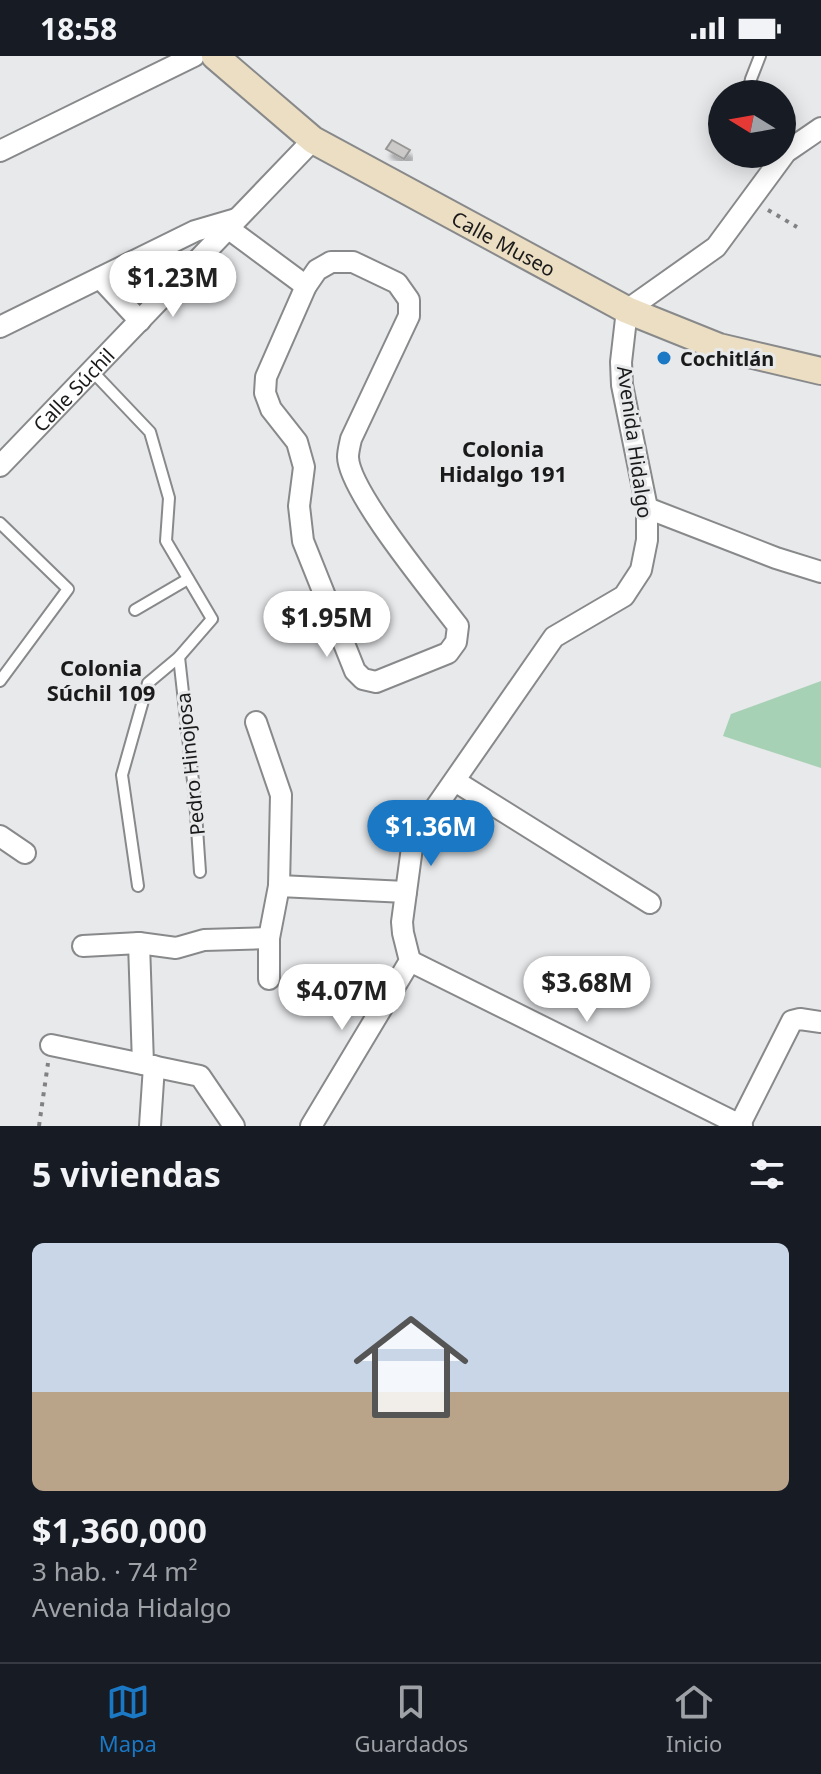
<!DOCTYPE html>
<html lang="es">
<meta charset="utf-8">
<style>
:root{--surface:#171b24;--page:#242831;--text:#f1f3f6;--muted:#9ea1a6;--line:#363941;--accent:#1a78c5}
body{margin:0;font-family:"Noto Sans",sans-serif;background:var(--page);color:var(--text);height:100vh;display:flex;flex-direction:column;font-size:30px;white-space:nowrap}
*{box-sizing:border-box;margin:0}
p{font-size:26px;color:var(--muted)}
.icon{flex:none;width:44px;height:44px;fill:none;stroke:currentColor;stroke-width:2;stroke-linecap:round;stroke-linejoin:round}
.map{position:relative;height:1070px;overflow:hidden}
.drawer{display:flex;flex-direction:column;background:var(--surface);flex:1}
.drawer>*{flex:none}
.needle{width:52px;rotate:281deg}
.tools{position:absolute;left:708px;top:24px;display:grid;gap:16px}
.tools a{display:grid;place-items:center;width:88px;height:88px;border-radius:50%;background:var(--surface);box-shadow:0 4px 20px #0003;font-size:40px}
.price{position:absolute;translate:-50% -68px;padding:0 18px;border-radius:28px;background:#fff;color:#222;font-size:26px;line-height:52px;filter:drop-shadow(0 2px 4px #0008)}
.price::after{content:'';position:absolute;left:50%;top:48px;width:24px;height:18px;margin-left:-12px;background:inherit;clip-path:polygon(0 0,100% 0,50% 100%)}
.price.current{background:var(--accent);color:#fff}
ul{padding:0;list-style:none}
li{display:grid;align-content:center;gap:16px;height:424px;padding:0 32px}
li span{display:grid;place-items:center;height:248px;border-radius:12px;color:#555}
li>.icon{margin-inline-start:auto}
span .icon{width:144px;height:144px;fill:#fffc;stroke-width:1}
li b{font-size:34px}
h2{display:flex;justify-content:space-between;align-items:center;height:96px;padding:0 32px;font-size:34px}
.status{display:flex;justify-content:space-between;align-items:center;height:56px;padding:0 40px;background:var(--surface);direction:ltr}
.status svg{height:22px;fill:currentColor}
.tab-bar{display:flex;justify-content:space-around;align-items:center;height:112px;border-top:2px solid var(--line);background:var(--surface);font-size:22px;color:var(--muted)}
.tab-bar a{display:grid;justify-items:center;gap:4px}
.tab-bar .current{color:var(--accent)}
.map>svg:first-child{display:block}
.green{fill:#a7d1b4}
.building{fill:#cbcac8;stroke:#979694;stroke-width:2;filter:url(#shadow)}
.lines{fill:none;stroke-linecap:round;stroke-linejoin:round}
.lane-casing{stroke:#88898a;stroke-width:14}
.street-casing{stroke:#88898a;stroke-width:24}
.secondary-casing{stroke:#88898a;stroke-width:30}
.path{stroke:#818183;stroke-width:4;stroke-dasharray:4 6;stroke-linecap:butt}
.lane{stroke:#fff;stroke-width:10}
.street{stroke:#fff;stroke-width:20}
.secondary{stroke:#ecdec2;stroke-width:26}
.poi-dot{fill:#1a78c5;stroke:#e8e9eb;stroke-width:3}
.labels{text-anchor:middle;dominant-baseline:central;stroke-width:6;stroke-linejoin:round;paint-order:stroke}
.street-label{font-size:20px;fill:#1a1a1b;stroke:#e8e9eb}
.poi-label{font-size:20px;font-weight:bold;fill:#1a1a1b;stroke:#e8e9eb;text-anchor:start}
.neighbourhood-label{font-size:22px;font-weight:bold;fill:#1a1a1b;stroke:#e8e9eb}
</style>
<div class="status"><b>18:58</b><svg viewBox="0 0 49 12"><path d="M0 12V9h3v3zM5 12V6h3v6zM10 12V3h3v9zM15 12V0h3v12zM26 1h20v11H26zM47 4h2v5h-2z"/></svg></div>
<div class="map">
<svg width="821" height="1070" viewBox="0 0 821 1070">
<defs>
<filter id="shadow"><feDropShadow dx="4.5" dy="8" stdDeviation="2" flood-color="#0004"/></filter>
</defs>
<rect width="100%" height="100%" fill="#e8e9eb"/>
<polygon class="green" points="821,625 821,712 723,680 731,658"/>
<polygon class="building" points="392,84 410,94 404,103 386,93"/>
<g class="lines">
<g class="lane-casing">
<g id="lane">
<polyline points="748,38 751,23 760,0"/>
<polyline points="92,315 150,376 169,442 166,485 212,563 179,601 148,627 122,719 138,830"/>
<polyline points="0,467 68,533 0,625"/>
<polyline points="135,554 188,523"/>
<polyline points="179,601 195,743 200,816"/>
</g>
</g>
<g class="street-casing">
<g id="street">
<polyline points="0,95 194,0"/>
<polyline points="229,173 306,230"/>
<path d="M331,206H353L397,227L409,244V260L351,383C350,388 348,395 348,401C349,436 434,538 458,570L456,586L448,597L376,626L363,623L355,615L303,485L299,450L304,411L297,386L271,353L265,337L266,321L306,230L317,214Z"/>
<polyline points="100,222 140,265"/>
<polyline points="0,271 195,175 236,163"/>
<path id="s1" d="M0,410L313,84"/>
<polyline points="647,452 776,502 821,516"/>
<polyline points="256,666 281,739 279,830 269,882 269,923"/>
<polyline points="455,725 650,847"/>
<polyline points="0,780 25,797"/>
<polyline points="279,830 406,836"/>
<polyline points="139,887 143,1008"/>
<polyline points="83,890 139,887 176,892 204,884 269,882"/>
<polyline points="410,905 742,1070"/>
<polyline points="51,989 200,1020 234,1070"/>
<polyline points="150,1070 154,1010"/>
<polyline points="311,1070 410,905 403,877 402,866 413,784 554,581 624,540 641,514 647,484 647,452 622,329 621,306 627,254 716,191 786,96 821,72"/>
<polyline points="739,1070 792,965 800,963 821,966"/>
</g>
</g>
<g class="secondary-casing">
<g id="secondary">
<path id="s2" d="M215,0L313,84L627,254L719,291L821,315"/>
</g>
</g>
<g class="path">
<polyline points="768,154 797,171"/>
<polyline points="39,1070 48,1007"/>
</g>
<use href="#lane" class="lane"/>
<use href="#street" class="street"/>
<use href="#secondary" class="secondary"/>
</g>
<circle class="poi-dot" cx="664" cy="302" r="8"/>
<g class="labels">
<g class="street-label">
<text stroke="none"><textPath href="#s2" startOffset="346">Calle Museo</textPath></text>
<text stroke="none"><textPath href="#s1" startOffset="106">Calle Súchil</textPath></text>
<text transform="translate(635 386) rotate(82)">Avenida Hidalgo</text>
<text transform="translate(190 708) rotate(-96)">Pedro Hinojosa</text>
</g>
<g class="poi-label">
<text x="680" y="302">Cochitlán</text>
</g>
<g class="neighbourhood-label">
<text x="503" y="392">Colonia<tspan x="503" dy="25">Hidalgo 191</tspan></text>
<text x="101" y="611">Colonia<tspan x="101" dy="25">Súchil 109</tspan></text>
</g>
</g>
</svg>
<div class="tools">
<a><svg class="needle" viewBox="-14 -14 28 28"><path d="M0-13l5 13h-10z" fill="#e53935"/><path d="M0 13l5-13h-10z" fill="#9ea1a6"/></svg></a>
</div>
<b class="price" style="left:173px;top:263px">$1.23M</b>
<b class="price" style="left:327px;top:603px">$1.95M</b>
<b class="price current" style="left:431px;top:812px">$1.36M</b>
<b class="price" style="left:587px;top:968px">$3.68M</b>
<b class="price" style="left:342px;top:976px">$4.07M</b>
</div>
<section class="drawer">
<h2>5 viviendas<svg class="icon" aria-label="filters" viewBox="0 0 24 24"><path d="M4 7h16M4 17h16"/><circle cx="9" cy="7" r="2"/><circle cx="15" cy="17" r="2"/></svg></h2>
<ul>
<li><span style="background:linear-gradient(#c9d6e8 60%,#b9a48a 0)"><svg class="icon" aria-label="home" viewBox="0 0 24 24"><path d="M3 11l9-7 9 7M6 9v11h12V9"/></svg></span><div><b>$1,360,000</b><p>3 hab. · 74 m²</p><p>Avenida Hidalgo</p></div></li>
</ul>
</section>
<nav class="tab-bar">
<a class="current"><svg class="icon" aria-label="map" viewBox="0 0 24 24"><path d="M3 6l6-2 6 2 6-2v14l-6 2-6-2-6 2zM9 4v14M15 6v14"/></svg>Mapa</a>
<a><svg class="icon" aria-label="saved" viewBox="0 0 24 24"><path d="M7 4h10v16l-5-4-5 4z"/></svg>Guardados</a>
<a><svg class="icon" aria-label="home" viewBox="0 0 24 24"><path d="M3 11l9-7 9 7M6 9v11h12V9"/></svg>Inicio</a>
</nav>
